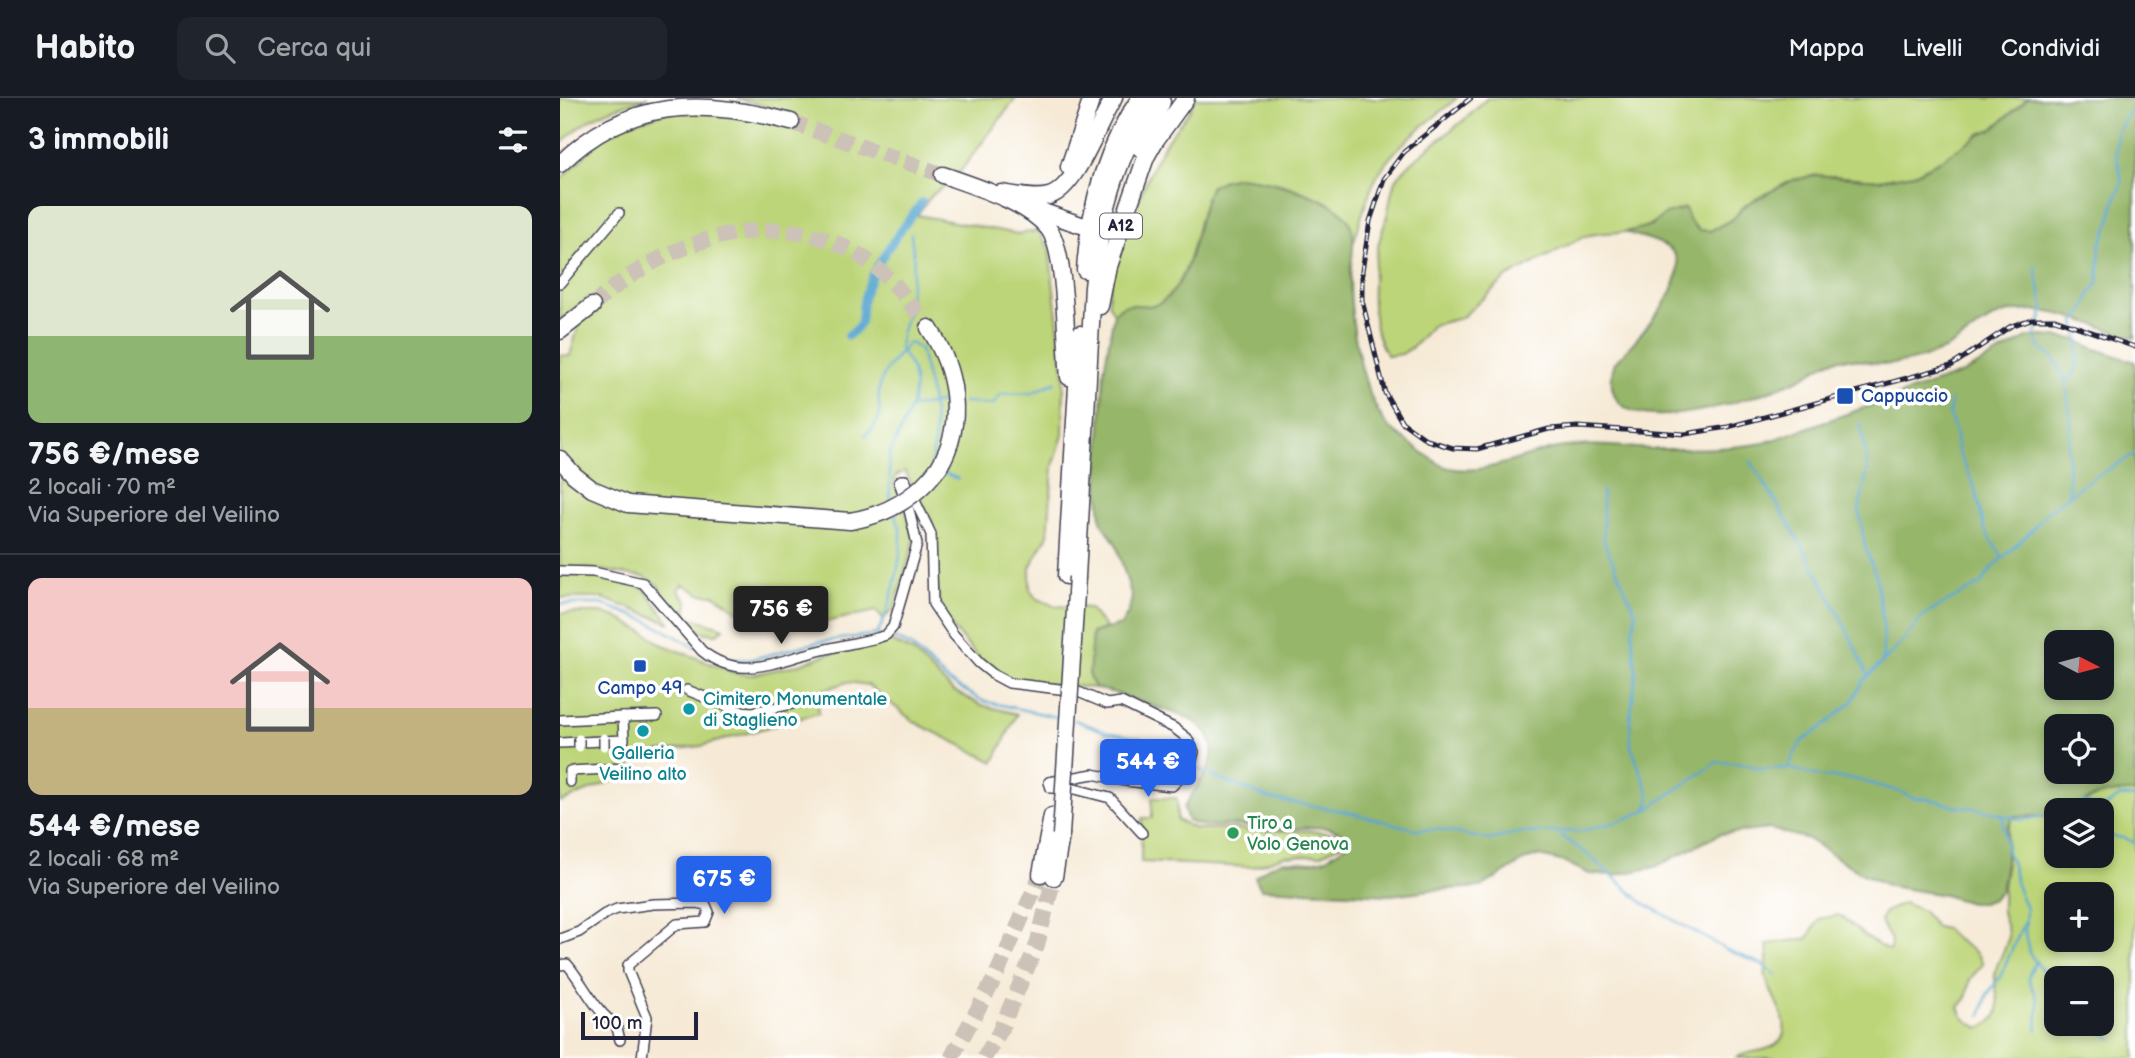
<!DOCTYPE html>
<html lang="it">
<meta charset="utf-8">
<style>
:root{--surface:#171b24;--page:#20242c;--text:#f1f3f6;--muted:#9ea1a6;--line:#363941;--accent:#2563eb}
body{margin:0;font-family:"Balsamiq Sans",sans-serif;background:var(--page);color:var(--text);height:100vh;display:flex;flex-direction:column;font-size:26px;white-space:nowrap}
*{box-sizing:border-box;margin:0}
p{font-size:23px;color:var(--muted)}
.icon{flex:none;width:38px;height:38px;fill:none;stroke:currentColor;stroke-width:2;stroke-linecap:round;stroke-linejoin:round}
.map{position:relative;flex:1;overflow:hidden}
.panel{display:flex;flex-direction:column;background:var(--surface);width:560px}
.panel>*{flex:none}
.needle{width:46px;rotate:96deg}
.controls{position:absolute;left:1484px;top:532px;display:grid;gap:14px}
.controls a{display:grid;place-items:center;width:70px;height:70px;border-radius:14px;background:var(--surface);box-shadow:0 4px 10px #0003;font-size:35px}
.scale{position:absolute;left:21px;bottom:18px;width:117px;box-sizing:border-box;padding-left:7px;border:4px solid #22223b;border-top:0;font-size:19px;line-height:24px;white-space:nowrap;color:#22223b;-webkit-text-stroke:5px #fff;paint-order:stroke}
.price{position:absolute;translate:-50% -60px;padding:0 16px;border-radius:7px;background:var(--accent);color:#fff;font-size:23px;line-height:46px;filter:drop-shadow(0 2px 4px #0008)}
.price::after{content:'';position:absolute;left:50%;top:42px;width:21px;height:16px;margin-left:-10px;background:inherit;clip-path:polygon(0 0,100% 0,50% 100%)}
.price.active{background:#222;color:#fff}
ul{padding:0;list-style:none}
li{display:grid;align-content:center;gap:14px;height:371px;padding:0 28px}
li+li{border-top:2px solid var(--line)}
li span{display:grid;place-items:center;height:217px;border-radius:14px;color:#555}
li>.icon{margin-inline-start:auto}
span .icon{width:126px;height:126px;fill:#fffc;stroke-width:1}
li b{font-size:30px}
h2{display:flex;justify-content:space-between;align-items:center;height:84px;padding:0 28px;font-size:30px}
header{display:flex;align-items:center;gap:42px;box-sizing:border-box;height:98px;padding:0 35px;background:var(--surface);border-bottom:2px solid var(--line)}
header strong{font-size:33px}
nav{display:flex;gap:38px;margin-inline-start:auto;font-size:24px}
.search{width:490px;height:63px;background:var(--page);display:flex;align-items:center;gap:18px;box-sizing:border-box;padding:0 24px;border-radius:14px;color:var(--muted);font-size:26px}
main{display:flex;flex:1;min-height:0}
.map>svg:first-child{display:block}
.green{fill:#bdd579;stroke:#707c5a;stroke-width:2;fill-rule:evenodd}
.forest{fill:#96b669;stroke:#5c6c52;stroke-width:2;fill-rule:evenodd}
.lines{fill:none;stroke-linecap:round;stroke-linejoin:round}
.stream{stroke:#57a5d0;stroke-width:2.5}
.canal{stroke:#57a5d0;stroke-width:8}
.highway-tunnel{stroke:#ccc2b7;stroke-width:16;stroke-dasharray:16 8;stroke-linecap:butt}
.street-casing{stroke:#424052;stroke-width:12}
.highway-casing{stroke:#424052;stroke-width:19}
.street{stroke:#fff;stroke-width:9}
.highway{stroke:#fff;stroke-width:16}
.rail-casing{stroke:#22223b;stroke-width:5}
.rail{stroke:#fff;stroke-width:2.5;stroke-dasharray:8;stroke-linecap:butt}
.street-bridge-casing{stroke:#424052;stroke-width:12;stroke-linecap:butt}
.highway-bridge-casing{stroke:#424052;stroke-width:19;stroke-linecap:butt}
.street-bridge{stroke:#fff;stroke-width:9}
.highway-bridge{stroke:#fff;stroke-width:16}
.transit-dot{fill:#1a4fb4;stroke:#fff;stroke-width:2.5}
.culture-dot{fill:#0f9aa8;stroke:#fff;stroke-width:2.5}
.leisure-dot{fill:#2e9e5b;stroke:#fff;stroke-width:2.5}
.labels{text-anchor:middle;dominant-baseline:central;stroke-width:7;stroke-linejoin:round;paint-order:stroke}
.shield{fill:#fff;stroke:#646476;stroke-width:2}
.shield-label{font-size:16px;font-weight:bold;fill:#22223b}
.transit-label{font-size:18px;fill:#164399;stroke:#fff;text-anchor:start}
.culture-label{font-size:18px;fill:#0d838f;stroke:#fff;text-anchor:start}
.leisure-label{font-size:18px;fill:#27864d;stroke:#fff;text-anchor:start}
</style>
<header>
<strong>Habito</strong>
<div class="search"><svg class="icon" aria-label="search" viewBox="0 0 24 24"><circle cx="10" cy="10" r="6"/><path d="M15 15l6 6"/></svg>Cerca qui</div>
<nav><a>Mappa</a><a>Livelli</a><a>Condividi</a></nav>
</header>
<main>
<section class="panel">
<h2>3 immobili<svg class="icon" aria-label="filters" viewBox="0 0 24 24"><path d="M4 7h16M4 17h16"/><circle cx="9" cy="7" r="2"/><circle cx="15" cy="17" r="2"/></svg></h2>
<ul>
<li><span style="background:linear-gradient(#dfe7d0 60%,#8fb573 0)"><svg class="icon" aria-label="home" viewBox="0 0 24 24"><path d="M3 11l9-7 9 7M6 9v11h12V9"/></svg></span><div><b>756 €/mese</b><p>2 locali · 70 m²</p><p>Via Superiore del Veilino</p></div></li>
<li><span style="background:linear-gradient(#f6c9c9 60%,#c2b280 0)"><svg class="icon" aria-label="home" viewBox="0 0 24 24"><path d="M3 11l9-7 9 7M6 9v11h12V9"/></svg></span><div><b>544 €/mese</b><p>2 locali · 68 m²</p><p>Via Superiore del Veilino</p></div></li>
</ul>
</section>
<div class="map">
<svg width="1575" height="960" viewBox="0 0 1575 960">
<rect width="100%" height="100%" fill="#fff"/>
<filter id="ink" filterUnits="userSpaceOnUse"><feTurbulence type="fractalNoise" baseFrequency=".0143" numOctaves="2"/><feDisplacementMap in="SourceGraphic" scale="14" xChannelSelector="R" yChannelSelector="G"/><feConvolveMatrix kernelMatrix="1 2 1 2 8 2 1 2 1" color-interpolation-filters="sRGB"/></filter>
<filter id="wash" filterUnits="userSpaceOnUse"><feTurbulence type="fractalNoise" baseFrequency=".00686" numOctaves="4" result="noise"/><feDisplacementMap in="SourceGraphic" scale="28" xChannelSelector="R" yChannelSelector="G"/><feGaussianBlur stdDeviation="1.57" result="paint"/><feColorMatrix in="noise" values="0 0 0 0 0 0 0 0 0 0 0 0 0 0 0 0 0 1.4 0 .05"/><feComposite in="paint" operator="in"/></filter>
<g filter="url(#wash)">
<rect width="100%" height="100%" fill="#f6ead6"/>
<g class="green">
<path d="M0,0H88C51,10 26,18 0,47Z"/>
<polygon points="177,0 456,0 399,75 389,85 372,97 357,117 458,136 478,133 489,150 504,277 503,337 493,368 488,437 470,469 470,492 476,500 494,508 529,510 546,530 532,535 529,579 536,590 454,583 438,575 420,561 393,531 379,508 372,424 345,373 336,378 334,386 346,413 354,443 334,511 323,521 316,513 247,528 232,523 228,503 178,513 155,497 140,496 123,486 118,492 128,504 126,518 164,530 157,536 146,535 111,515 98,487 85,479 33,471 0,469 0,257 10,258 20,223 38,213 30,199 0,222 0,82 52,30 128,8 228,27 235,31 239,28 240,23 236,17"/>
<path d="M635,0H897C873,21 844,40 825,66C808,88 802,120 793,146C791,104 719,81 683,80C673,79 661,85 651,88C633,124 636,182 600,205C590,211 578,205 568,207C563,207 558,212 554,215C552,212 549,208 549,205C545,178 588,75 603,49C612,31 629,20 635,0Z"/>
<path d="M927,0H1468L1433,31L1420,36L1378,64L1354,76L1319,82L1270,78L1233,82L1190,104L1181,111L1174,121L1150,133L1138,132L1129,122L1106,116C1093,125 1080,134 1063,134C1049,135 1038,134 1023,139L946,180L901,220L873,227L854,248L842,256L828,258C808,233 811,179 818,149C820,137 826,125 828,113C831,102 831,87 839,78C864,48 901,30 927,0Z"/>
<path d="M0,476C22,476 63,478 82,490C91,496 101,515 110,525L42,500H0Z"/>
<polygon points="0,515 40,515 54,518 86,535 101,546 175,575 191,577 237,567 280,552 328,542 352,553 392,592 421,607 457,616 434,664 354,624 308,587 287,584 263,592 257,601 259,615 141,648 76,657 65,678 0,704"/>
<path d="M1560,693L1575,694V960H1176C1188,952 1206,955 1217,946C1238,929 1209,898 1206,879C1204,869 1210,860 1207,847C1221,842 1234,844 1248,840L1259,821L1279,817C1295,828 1313,848 1330,852L1331,842L1320,823L1325,814L1344,805L1363,813L1376,829L1386,831C1396,846 1417,849 1423,866L1410,881L1406,901L1399,909C1402,921 1409,925 1420,930C1451,917 1433,900 1435,875C1437,862 1447,852 1448,839C1449,831 1443,822 1442,813C1441,798 1444,785 1446,770C1448,751 1443,735 1454,718L1492,719L1496,717V758H1542V712H1506L1536,698ZM1496,796H1542V842H1496ZM1496,880H1542V926H1496Z"/>
<polygon points="592,700 617,700 617,722 636,731 676,730 689,733 749,733 776,736 784,745 760,757 723,758 693,769 581,764 582,720 592,720"/>
</g>
<g class="forest">
<path d="M1468,0H1575V240C1536,229 1499,209 1457,213C1427,215 1405,244 1378,254C1365,260 1346,265 1332,266C1313,268 1293,257 1274,262C1260,266 1250,277 1237,282C1199,299 1030,360 1054,266C1072,245 1140,180 1111,152C1099,142 1079,139 1065,134L1090,128L1106,116L1125,110L1129,122L1138,132L1150,133L1173,121L1181,111L1190,104L1233,82L1257,77L1319,82L1354,76L1378,64L1420,36L1433,31Z"/>
<path d="M679,79C707,82 769,97 787,120C799,136 790,163 790,182C790,222 800,286 822,320C829,333 846,342 858,351C868,358 877,367 889,370C923,378 961,358 993,351C1028,343 1062,350 1098,351C1132,351 1170,351 1204,345L1403,275L1469,239L1484,238L1513,241L1533,250L1575,264V694C1561,694 1548,694 1535,699C1521,704 1511,712 1496,712V717L1492,719L1454,718L1448,728L1446,740V766L1441,792L1433,801L1422,805H1410L1384,797L1329,788L1301,775L1248,741L1210,731L1160,736L1095,769L1055,777L1029,776L1005,764L979,758L967,761L921,789L908,790L870,792L831,797L701,791L695,779L708,769L722,763L751,764L765,761L791,744C771,719 736,733 708,733C697,733 687,727 676,727C658,726 645,731 628,723L624,710C632,693 650,675 652,657C654,644 646,631 635,624C620,615 600,611 584,605C568,599 553,594 536,590L529,579L532,535L561,527L569,513L572,499L556,446L541,423L538,378L544,272L554,215C558,212 563,207 568,207C578,205 590,211 600,205C636,182 633,124 651,88L664,82ZM1496,544H1542V590H1496ZM1496,628H1542V674H1496Z"/>
</g>
<g class="lines">
<g class="stream">
<polyline points="1475,168 1484,212 1475,239 1480,249 1495,262 1506,284 1511,325 1508,350 1509,399"/>
<path d="M1506,284C1524,271 1519,242 1515,223L1524,213L1530,196L1538,185L1540,147L1550,125L1553,108L1562,84L1556,55L1557,33L1575,6"/>
<polyline points="1391,302 1389,315 1395,333 1398,353 1415,390 1424,430 1441,458"/>
<polyline points="403,304 433,307 441,296 472,295 495,284"/>
<polyline points="352,309 386,304"/>
<polyline points="1300,325 1308,371 1299,411 1305,449 1316,478 1321,510 1324,537 1322,565"/>
<path d="M305,338C330,314 314,313 320,286C324,271 340,256 349,244L360,251C369,289 381,326 371,365L374,367"/>
<path d="M1191,364C1235,433 1276,504 1308,578"/>
<polyline points="382,374 398,381"/>
<polyline points="1042,392 1044,444 1076,515 1072,535 1076,575 1070,621 1071,648 1090,699 1086,712"/>
<polyline points="330,402 329,358 351,309 355,289 352,271 340,251 341,236 347,216 354,162 351,136"/>
<polyline points="0,506 41,506 86,522 135,549"/>
<path d="M317,536C330,513 342,463 341,437C341,430 337,422 335,415"/>
<polyline points="329,538 351,548 388,583 423,603 501,620"/>
<polyline points="154,556 172,561 189,562 258,544 319,536"/>
<polyline points="515,622 546,634 580,640 609,653 647,676 711,701 783,713 859,732 878,731 930,742 956,735 1021,733 1057,724 1085,713 1157,664 1185,666 1201,671 1227,670 1241,644 1261,630 1292,604 1303,583 1335,552 1365,516 1421,486 1432,470 1469,435 1486,415 1523,386 1575,356"/>
<polyline points="1228,670 1262,679 1295,681 1341,694 1353,700 1370,701 1393,708 1415,710 1462,722 1496,716"/>
<polyline points="1507,712 1522,704 1545,709 1560,698 1575,700"/>
<polyline points="1440,716 1443,721 1447,755 1451,762 1457,789 1466,810 1465,835 1469,855 1496,891"/>
<polyline points="1000,737 1031,759 1082,804 1167,852 1201,866 1216,877"/>
<polyline points="1542,737 1564,740 1575,745"/>
<path d="M1476,863C1462,887 1472,881 1477,901C1480,910 1477,922 1477,932"/>
<polyline points="1421,917 1427,897 1440,879 1465,822"/>
<polyline points="1527,926 1553,941"/>
</g>
<path class="canal" d="M288,238C307,225 299,218 304,199C314,165 341,132 362,104"/>
</g>
</g>
<g filter="url(#ink)">
<g class="lines">
<g class="highway-tunnel">
<polyline points="231,24 383,77"/>
<path d="M32,208C44,198 56,187 70,178C149,126 254,108 328,180C343,195 356,213 369,230"/>
<polyline points="391,960 435,880 481,776"/>
<polyline points="424,960 439,935 477,847 494,779"/>
</g>
<g class="street-casing">
<g id="street">
<polyline points="0,185 59,115"/>
<path d="M0,473L33,474L83,485L142,553C173,578 202,569 236,559C262,551 290,546 317,540L326,537L333,529L357,446L349,412L339,384L341,382H345L371,436L373,506L394,537L419,565L434,577L449,585L516,593L547,606L561,604L614,630L627,640L634,654L632,662L624,676L612,688L565,683L533,676L489,684L491,690L515,691L550,700L582,735"/>
<polyline points="127,592 179,613 193,614 232,606 238,601"/>
<polyline points="63,619 97,618"/>
<polyline points="0,622 63,619 64,642 0,645"/>
<polyline points="10,684 10,673 66,670"/>
<polyline points="0,841 19,834 45,816 57,811 93,806 137,805 146,807 149,814 145,824 117,826 68,867 68,873 87,919 82,960"/>
<path d="M0,867L7,866C22,883 37,917 56,926L60,942"/>
</g>
</g>
<g class="highway-casing">
<g id="highway">
<polyline points="580,50 602,4"/>
<path d="M0,66C67,0 142,0 231,24"/>
<polyline points="509,69 532,0"/>
<path d="M383,77C414,88 467,104 488,130C507,154 505,245 509,279"/>
<path d="M441,95C456,97 474,102 489,98C517,90 538,25 554,0"/>
<polyline points="469,109 521,127"/>
<path d="M525,172C529,111 545,51 580,0"/>
<polyline points="540,208 548,168 586,59 595,43 626,0"/>
<path d="M369,230C396,271 406,324 379,369"/>
<polyline points="0,233 32,208"/>
<polyline points="0,361 14,377 32,391 68,406 290,423"/>
<polyline points="506,478 520,236"/>
<path d="M517,479L533,189C540,121 556,57 595,0"/>
<polyline points="481,776 492,718"/>
<polyline points="494,779 501,737"/>
</g>
</g>
<use href="#street" class="street"/>
<use href="#highway" class="highway"/>
<g class="rail-casing">
<polyline id="rail" points="911,0 844,54 824,81 810,123 802,173 802,202 825,295 842,324 867,342 893,350 917,351 989,331 1018,329 1125,336 1168,329 1391,268 1451,228 1471,221 1495,221 1575,249"/>
</g>
<use href="#rail" class="rail"/>
<g class="street-bridge-casing">
<g id="street-bridge">
<polyline points="44,640 44,648"/>
<polyline points="19,641 19,649"/>
</g>
</g>
<g class="highway-bridge-casing">
<g id="highway-bridge">
<path d="M290,423C327,417 357,399 379,369"/>
<polyline points="501,737 517,479"/>
</g>
</g>
<use href="#street-bridge" class="street-bridge"/>
<use href="#highway-bridge" class="highway-bridge"/>
</g>
</g>
<g class="transit-dot">
<rect x="1276" y="289" width="18" height="18" rx="3.5"/>
<rect x="73" y="561" width="14" height="14" rx="3.5"/>
</g>
<g class="culture-dot">
<circle cx="129" cy="611" r="7"/>
<circle cx="83" cy="633" r="7"/>
</g>
<circle class="leisure-dot" cx="673" cy="735" r="7"/>
<g class="labels">
<rect class="shield" x="540" y="115.5" width="42" height="25" rx="5"/>
<g class="shield-label">
<text x="561" y="128">A12</text>
</g>
<g class="transit-label">
<text x="1301" y="298">Cappuccio</text>
<text x="80" y="590" text-anchor="middle">Campo 49</text>
</g>
<g class="culture-label">
<text x="143" y="601">Cimitero Monumentale<tspan x="143" dy="21">di Staglieno</tspan></text>
<text x="83" y="655" text-anchor="middle">Galleria<tspan x="83" dy="21">Veilino alto</tspan></text>
</g>
<g class="leisure-label">
<text x="687" y="725">Tiro a<tspan x="687" dy="21">Volo Genova</tspan></text>
</g>
</g>
</svg>
<div class="controls">
<a><svg class="needle" viewBox="-14 -14 28 28"><path d="M0-13l5 13h-10z" fill="#e53935"/><path d="M0 13l5-13h-10z" fill="#9ea1a6"/></svg></a>
<a><svg class="icon" aria-label="locate" viewBox="0 0 24 24"><circle cx="12" cy="12" r="6"/><path d="M12 2v4M12 18v4M2 12h4M18 12h4"/></svg></a>
<a><svg class="icon" aria-label="layers" viewBox="0 0 24 24"><path d="M12 4l9 5-9 5-9-5zM3 14l9 5 9-5"/></svg></a>
<a>+</a>
<a>−</a>
</div>
<div class="scale">100 m</div>
<b class="price active" style="left:221px;top:548px">756 €</b>
<b class="price" style="left:588px;top:701px">544 €</b>
<b class="price" style="left:164px;top:818px">675 €</b>
</div>
</main>
